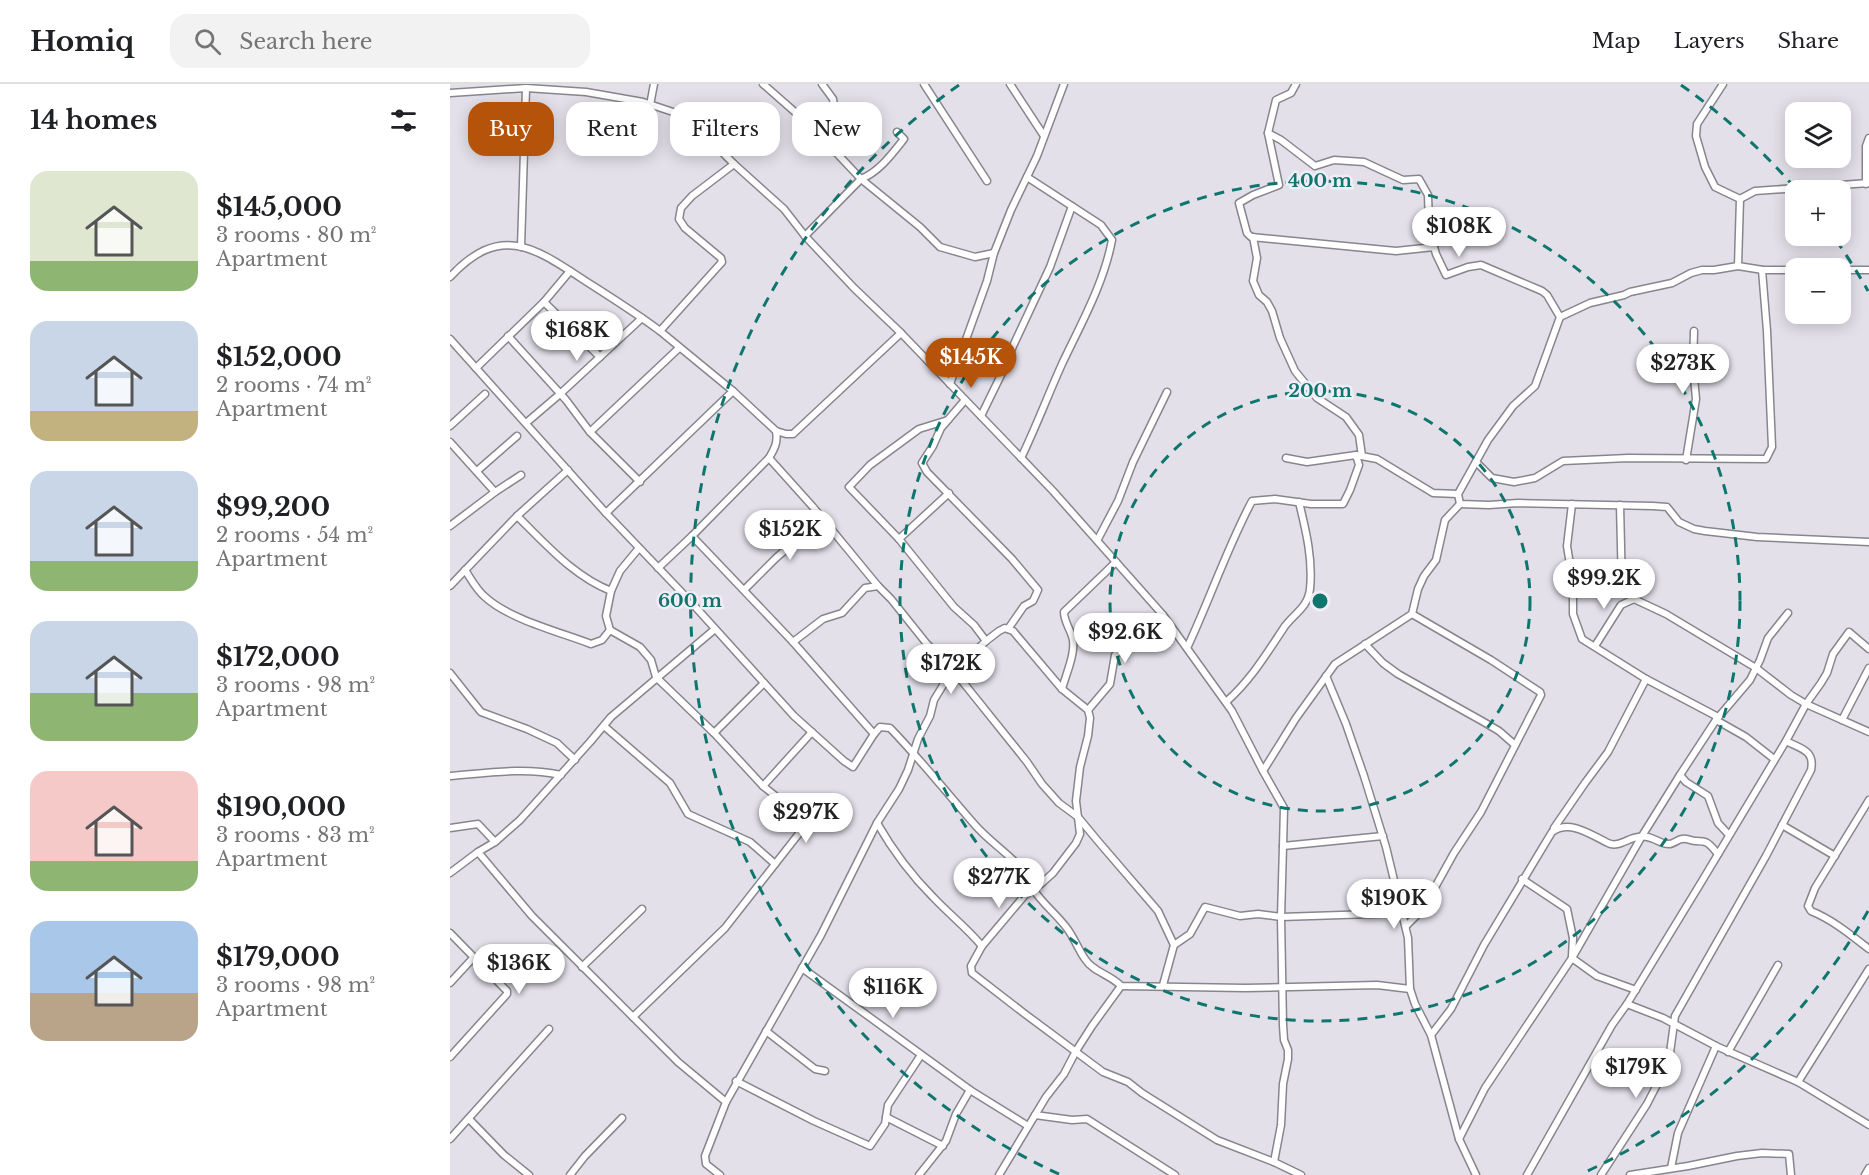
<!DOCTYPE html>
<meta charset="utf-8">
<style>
:root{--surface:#fff;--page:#f2f2f2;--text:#202124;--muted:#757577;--line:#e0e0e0;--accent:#b45309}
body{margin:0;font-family:"Libre Baskerville",serif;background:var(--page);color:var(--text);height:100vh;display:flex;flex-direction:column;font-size:22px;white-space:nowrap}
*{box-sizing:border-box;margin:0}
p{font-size:20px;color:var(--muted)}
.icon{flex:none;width:33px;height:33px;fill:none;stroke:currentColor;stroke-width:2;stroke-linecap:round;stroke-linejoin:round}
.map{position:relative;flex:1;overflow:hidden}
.side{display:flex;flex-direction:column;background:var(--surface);width:450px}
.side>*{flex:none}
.guide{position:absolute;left:18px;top:18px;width:570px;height:54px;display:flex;gap:12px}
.controls{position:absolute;left:1335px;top:18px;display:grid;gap:12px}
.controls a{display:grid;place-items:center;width:66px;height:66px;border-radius:12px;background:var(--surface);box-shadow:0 3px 15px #0003;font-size:30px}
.price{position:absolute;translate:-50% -51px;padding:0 14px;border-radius:21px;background:#fff;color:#222;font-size:20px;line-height:39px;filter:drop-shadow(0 2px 3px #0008)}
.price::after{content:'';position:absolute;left:50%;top:36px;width:18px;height:14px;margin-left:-9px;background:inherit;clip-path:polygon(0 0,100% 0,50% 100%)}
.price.current{background:var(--accent);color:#fff}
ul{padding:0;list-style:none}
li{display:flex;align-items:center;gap:18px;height:150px;padding:0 30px}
li span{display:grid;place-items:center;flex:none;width:168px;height:120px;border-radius:18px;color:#555}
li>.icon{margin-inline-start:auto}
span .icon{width:72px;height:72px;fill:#fffc;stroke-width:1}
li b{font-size:26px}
h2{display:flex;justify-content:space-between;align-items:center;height:72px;padding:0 30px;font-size:26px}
.tag{padding:0 21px;border-radius:18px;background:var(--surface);box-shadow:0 3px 15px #0003;font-size:21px;line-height:54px}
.tag.current{background:var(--accent);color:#fff}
header{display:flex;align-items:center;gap:36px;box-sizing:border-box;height:84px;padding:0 30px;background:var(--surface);border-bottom:2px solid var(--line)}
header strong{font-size:28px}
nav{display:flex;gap:33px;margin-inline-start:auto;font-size:21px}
.search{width:420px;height:54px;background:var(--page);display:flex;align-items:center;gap:15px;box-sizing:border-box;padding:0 21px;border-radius:18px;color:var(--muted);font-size:22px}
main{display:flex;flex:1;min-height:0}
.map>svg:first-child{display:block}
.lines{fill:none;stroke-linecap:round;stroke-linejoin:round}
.minor-casing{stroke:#88858d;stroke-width:9}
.minor{stroke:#fff;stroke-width:6}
.ring{fill:none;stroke:#0f766e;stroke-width:3;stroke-dasharray:10 8}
.centre{fill:#0f766e;stroke:#f1edf7;stroke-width:3}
.ring-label{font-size:18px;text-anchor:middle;font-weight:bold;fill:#0f766e;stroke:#f1edf7;stroke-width:5;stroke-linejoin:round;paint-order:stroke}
</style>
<header>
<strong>Homiq</strong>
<div class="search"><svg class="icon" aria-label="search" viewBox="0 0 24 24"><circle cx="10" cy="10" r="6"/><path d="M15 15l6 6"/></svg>Search here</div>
<nav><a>Map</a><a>Layers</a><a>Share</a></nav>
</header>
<main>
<section class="side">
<h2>14 homes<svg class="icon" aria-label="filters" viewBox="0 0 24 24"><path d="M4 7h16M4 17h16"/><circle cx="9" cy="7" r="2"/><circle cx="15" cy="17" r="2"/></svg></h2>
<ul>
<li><span style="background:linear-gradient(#dfe7d0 75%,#8fb573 0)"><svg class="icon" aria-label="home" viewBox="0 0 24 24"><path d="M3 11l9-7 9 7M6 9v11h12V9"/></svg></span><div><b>$145,000</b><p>3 rooms · 80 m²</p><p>Apartment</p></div></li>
<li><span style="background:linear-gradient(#c9d6e8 75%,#c2b280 0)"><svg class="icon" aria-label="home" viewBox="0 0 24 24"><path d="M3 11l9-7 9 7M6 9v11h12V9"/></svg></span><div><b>$152,000</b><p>2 rooms · 74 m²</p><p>Apartment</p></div></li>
<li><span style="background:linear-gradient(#c9d6e8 75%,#8fb573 0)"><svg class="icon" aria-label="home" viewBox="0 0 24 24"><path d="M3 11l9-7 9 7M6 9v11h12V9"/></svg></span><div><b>$99,200</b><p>2 rooms · 54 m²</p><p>Apartment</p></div></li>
<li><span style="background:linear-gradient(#c9d6e8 60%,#8fb573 0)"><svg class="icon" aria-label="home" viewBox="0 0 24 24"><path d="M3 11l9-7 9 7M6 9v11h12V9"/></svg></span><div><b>$172,000</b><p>3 rooms · 98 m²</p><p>Apartment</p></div></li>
<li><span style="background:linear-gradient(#f6c9c9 75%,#8fb573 0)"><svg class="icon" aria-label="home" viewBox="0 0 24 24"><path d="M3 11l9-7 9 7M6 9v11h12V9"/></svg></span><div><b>$190,000</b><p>3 rooms · 83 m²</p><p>Apartment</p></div></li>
<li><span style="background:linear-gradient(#a9c7e8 60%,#b9a48a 0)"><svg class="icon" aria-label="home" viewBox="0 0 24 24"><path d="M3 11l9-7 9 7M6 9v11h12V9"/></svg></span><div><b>$179,000</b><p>3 rooms · 98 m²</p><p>Apartment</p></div></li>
</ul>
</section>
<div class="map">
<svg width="1419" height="1091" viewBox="0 0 1419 1091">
<rect width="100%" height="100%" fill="#e3e0ea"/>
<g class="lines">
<g class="minor-casing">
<g id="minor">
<polyline points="313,0 362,43 411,95 470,143 490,163 525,173 544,169"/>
<polyline points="474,0 537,97"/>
<polyline points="560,0 594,52"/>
<polyline points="846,0 841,9 826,16 818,49 829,101 803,111 789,119 797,149 801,153 946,167 984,163 986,170 996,191 1018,183 1031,181 1092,207 1097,211 1110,233 1085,302 1063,322 1038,356 1008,410 1010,420 1039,421 1068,419 1203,422 1217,423 1229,438 1244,445 1255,447 1307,453 1419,458"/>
<polyline points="1273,0 1247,40 1246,52 1255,83 1265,103 1290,115 1288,182"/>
<polyline points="0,9 76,4 136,8 193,18 226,29 247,43 284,80 334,125 355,152 404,204 451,249 603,407 713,531 782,627 813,687 834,724 833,762 933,752"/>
<polyline points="200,21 204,0"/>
<polyline points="362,43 384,22 383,15 372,0"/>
<polyline points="818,49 831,56 865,82 884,76 914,78 953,96 969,95 978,111 979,141 984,163"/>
<polyline points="1416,100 1416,62 1419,54"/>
<polyline points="1290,115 1305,107 1419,99"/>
<path d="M355,152L411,95C429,88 442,70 454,55L447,48"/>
<polyline points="803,153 807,174 803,197 809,211 817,218 822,227 830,254 845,287 867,314 896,333 909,351 912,372"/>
<polyline points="71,163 76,4"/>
<polyline points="1390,186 1419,186"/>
<path d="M0,193C51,138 85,164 137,198C162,214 186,229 210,247"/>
<polyline points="94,218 150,273"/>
<polyline points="1110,233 1140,219 1174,211 1180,208 1222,199 1241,189 1252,186 1264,186 1288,182 1313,186 1346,186"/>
<polyline points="58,252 116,316 140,348 190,398"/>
<path d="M0,255L156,429L240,517L344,632L394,677L403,683L424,650L430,643L440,644C470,675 496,708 525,741C538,756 555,767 569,782C576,789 577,798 583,805C592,819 606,830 616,843C624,853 628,865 635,875C643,888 661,891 671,902L795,904L927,901L960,905"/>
<polyline points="26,284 94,218 120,187"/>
<polyline points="500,300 537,197 544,169 561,126 587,72 614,0"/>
<polyline points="515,316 491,344 483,362 472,379 477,388 562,475 588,506 583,517 574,522 558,545"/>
<polyline points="531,332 552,289 563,262 600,183 622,122"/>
<polyline points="498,336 469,345 420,381 399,403 449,455 504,523 524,541 536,557"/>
<polyline points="76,339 110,310 192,234"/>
<polyline points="0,342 35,310"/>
<polyline points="326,347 336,350 343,350 451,249"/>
<polyline points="140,348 229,264"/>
<polyline points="0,358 45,408"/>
<polyline points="319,374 363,423 428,502"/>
<path d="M571,374C586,343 598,311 612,280C631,240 654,199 662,156L651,141L577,93"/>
<polyline points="836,374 857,378 906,371 927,375 983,409 1008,410"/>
<polyline points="1236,376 1246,315 1243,283 1244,247"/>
<polyline points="1026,378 1042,394 1064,398 1085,394 1113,377 1178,374 1316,375 1322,363 1317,247 1312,186"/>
<polyline points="27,387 67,352"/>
<polyline points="1122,420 1117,462 1123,499 1123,530 1132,555 1196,595"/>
<polyline points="1170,421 1172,504 1184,515 1216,530 1306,584 1341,611 1356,620 1419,648"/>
<polyline points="156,429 283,307 210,247 272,178 271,174 235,144 229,135 231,124 242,112 284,80"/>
<path d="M67,432C96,460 123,492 161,507"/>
<polyline points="0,442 45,408 71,391"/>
<polyline points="242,452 343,558"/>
<polyline points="449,455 499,409"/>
<polyline points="648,455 668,417 683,378 717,308"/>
<path d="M208,484L242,452L319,374C325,364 328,358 326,347L283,307"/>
<path d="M15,486C21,495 26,505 34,512C58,535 110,548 141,560L152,556L160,546L190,563L201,576L206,593L264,649L313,702L358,738L275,844L183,933"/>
<polyline points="0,502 67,432 118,386"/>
<polyline points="294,506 326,474 372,434"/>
<polyline points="160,546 156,532 161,507 170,487 189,464"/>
<polyline points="915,560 933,579 948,590 1032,637 1049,647 1065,661"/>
<polyline points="1145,562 1171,521 1184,515"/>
<path d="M737,564C760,515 777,464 802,417L825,415L861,420H893L900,406L909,381L906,371"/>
<polyline points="0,589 31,628 77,645 107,659 125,676"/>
<polyline points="876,592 896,640 914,692 936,763 958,854 960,905 965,920 981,951 1009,1055 1026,1091"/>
<path d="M612,605C616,590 625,571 623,556C621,546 614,538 614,528L666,478"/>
<path d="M776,618C801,596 817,569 835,542C845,529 858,523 860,505C863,475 856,447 849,418"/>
<polyline points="638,626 660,600 665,571 713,531"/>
<polyline points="1266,636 1296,653 1324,675"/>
<polyline points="1392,636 1419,584"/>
<polyline points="154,642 220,699 238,730 300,758 325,780"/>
<polyline points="264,649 314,599"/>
<polyline points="424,650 343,558 373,535 392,529 415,504 428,502 441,515 477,560 504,587 577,678 592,700 609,719 628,733 647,756 708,827 724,861 713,901"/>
<polyline points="813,687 846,634 885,580 962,530 968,505 974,492 986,476 995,436 1010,420"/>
<polyline points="1230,691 1236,698 1258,712 1268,739 1279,751"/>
<path d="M0,692C37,689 74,683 111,691"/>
<polyline points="313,702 362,648"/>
<path d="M1419,716L1365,804L1358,822L1361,827C1383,836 1401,851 1419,865"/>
<path d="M427,739C442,765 462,792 483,813C499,830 517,844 532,862"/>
<polyline points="1332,741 1385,772"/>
<polyline points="0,744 28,740 45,758"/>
<polyline points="1104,744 1135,699 1158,668 1196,595 1268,633"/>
<polyline points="28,768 82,832 228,978 276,1018 255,1072 256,1080 270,1091"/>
<polyline points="0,789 28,768 45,758 70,736 140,658 161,633 265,545"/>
<polyline points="1072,795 1117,825 1123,854 1122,872"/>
<polyline points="956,842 973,825 1004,769 1031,728 1091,611 1090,608 1041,576 962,530"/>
<polyline points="0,849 57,907 57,910 0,973"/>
<polyline points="724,861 740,850 755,823 790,832 808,830 831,833 952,829"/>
<polyline points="1122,874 1147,892 1186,906"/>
<polyline points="132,883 192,825"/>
<polyline points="352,884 520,1006"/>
<polyline points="0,899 24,873"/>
<polyline points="1177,920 1213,934 1266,962 1348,998 1419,1041"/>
<polyline points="316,947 365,985 375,987"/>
<path d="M981,951L1001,925L1034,861L1102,748C1120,735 1141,751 1158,759C1168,764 1178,754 1188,753C1202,750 1210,761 1219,760C1224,760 1228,755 1232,755C1237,754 1241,757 1246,757C1259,757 1259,760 1268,770"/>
<polyline points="1278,968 1328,881"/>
<polyline points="286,997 364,1037 420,1062 435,1040 438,1021 471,971"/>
<polyline points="1348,998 1419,885"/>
<polyline points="276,1018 371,851 427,739 449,705 458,686 468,655 480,632 484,616 498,593 536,557 549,547 555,544 563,547 612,605 638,626 640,634 638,652 630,683 626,717 630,750 626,759 603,789 592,799 575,811 532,862 521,882 522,889 575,930 653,988 678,998 692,1009 767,1056 824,1078 851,1091"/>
<polyline points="585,1031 622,1036 637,1035 725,1091"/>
<polyline points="436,1033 493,1062"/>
<polyline points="19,1035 54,1071 79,1091"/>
<polyline points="0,1055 99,945"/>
<polyline points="1009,1055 1035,1004 1122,874 1192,752 1230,691 1266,636 1300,596 1310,576 1318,554 1338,529"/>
<polyline points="824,1078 831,1041 833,1000 838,975 838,966 834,956 833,941 831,833 833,762"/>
<polyline points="1221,1084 1228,1049 1266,962"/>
<polyline points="120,1091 135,1072 172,1034"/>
<polyline points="469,1091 496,1057 506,1030 520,1006 578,1042"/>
<polyline points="549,1091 596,1013 614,990 626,967 642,942 671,902"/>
<polyline points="1077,1091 1162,941 1177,920 1252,797 1336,657 1356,620 1371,599 1377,589 1383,570 1399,548 1419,565"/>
<path d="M1151,1091L1197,1020L1214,987L1219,976L1225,932L1316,772L1361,686C1365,666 1351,665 1336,657"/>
<polyline points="1180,1091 1238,1082 1287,1072 1312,1069 1339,1070 1341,1091"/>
<polyline points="1415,1091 1419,1084"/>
</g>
</g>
<use href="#minor" class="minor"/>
</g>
<g class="ring">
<circle cx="870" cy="517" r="210"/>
<circle cx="870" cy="517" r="420"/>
<path d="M1418 827A630 630 0 0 1 1131 1090M609 1090A630 630 0 0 1 509 1M1231 1A630 630 0 0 1 1345 104M1386 156A630 630 0 0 1 1418 207"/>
</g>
<circle cx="870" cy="517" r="9" class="centre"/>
<g class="ring-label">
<text x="870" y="103">400 m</text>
<text x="870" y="313">200 m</text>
<text x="240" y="523">600 m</text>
</g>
</svg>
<div class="controls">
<a><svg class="icon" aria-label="layers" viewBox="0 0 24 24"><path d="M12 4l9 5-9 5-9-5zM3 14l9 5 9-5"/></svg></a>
<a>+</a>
<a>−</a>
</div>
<b class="price" style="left:1009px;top:174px">$108K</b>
<b class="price" style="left:127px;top:278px">$168K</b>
<b class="price current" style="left:521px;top:305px">$145K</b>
<b class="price" style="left:1233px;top:311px">$273K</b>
<b class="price" style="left:340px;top:477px">$152K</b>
<b class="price" style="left:1154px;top:526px">$99.2K</b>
<b class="price" style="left:675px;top:580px">$92.6K</b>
<b class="price" style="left:501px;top:611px">$172K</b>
<b class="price" style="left:356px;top:760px">$297K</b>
<b class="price" style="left:549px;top:825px">$277K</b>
<b class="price" style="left:944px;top:846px">$190K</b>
<b class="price" style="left:69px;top:911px">$136K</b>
<b class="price" style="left:443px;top:935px">$116K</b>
<b class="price" style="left:1186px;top:1015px">$179K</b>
<div class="guide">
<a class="tag current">Buy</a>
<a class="tag">Rent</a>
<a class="tag">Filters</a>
<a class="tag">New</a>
</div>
</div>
</main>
